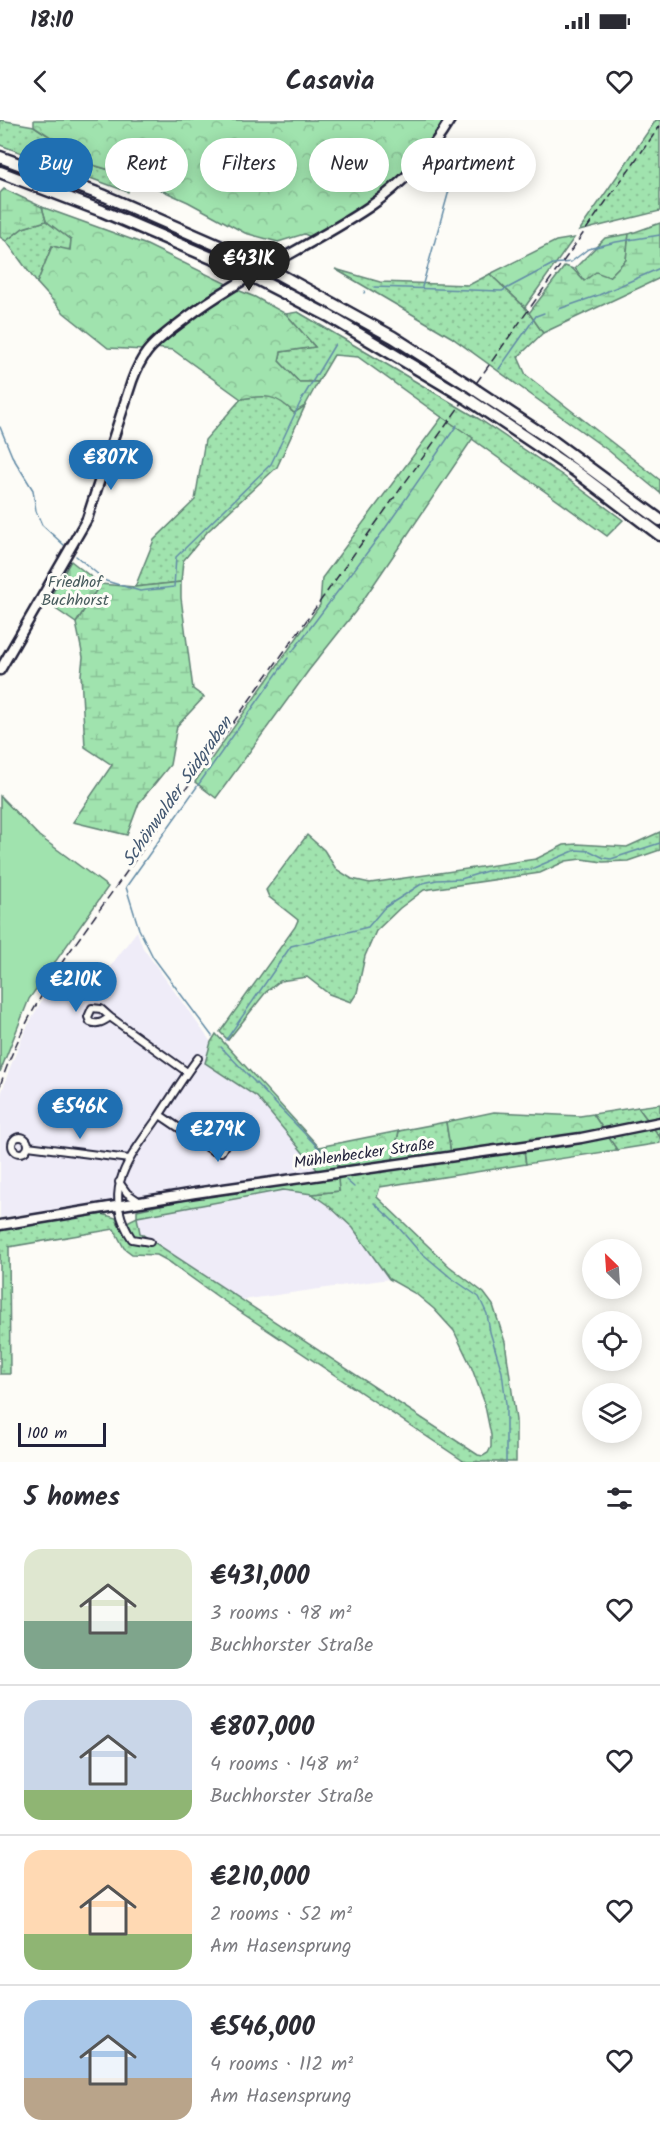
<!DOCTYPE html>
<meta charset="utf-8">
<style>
:root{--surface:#fff;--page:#f7f7f7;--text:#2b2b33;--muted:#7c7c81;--line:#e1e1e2;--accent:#1f6fb2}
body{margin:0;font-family:Kalam,sans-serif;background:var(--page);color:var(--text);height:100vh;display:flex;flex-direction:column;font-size:22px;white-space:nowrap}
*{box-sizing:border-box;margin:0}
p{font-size:20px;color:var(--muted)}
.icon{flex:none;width:33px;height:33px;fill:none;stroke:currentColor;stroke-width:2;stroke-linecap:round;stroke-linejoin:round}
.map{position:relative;height:1342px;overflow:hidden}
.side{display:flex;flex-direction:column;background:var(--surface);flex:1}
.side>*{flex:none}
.banner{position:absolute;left:18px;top:18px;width:624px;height:54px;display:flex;gap:12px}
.needle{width:39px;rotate:335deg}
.controls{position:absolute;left:582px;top:1119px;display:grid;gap:12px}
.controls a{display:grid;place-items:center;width:60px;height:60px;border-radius:50%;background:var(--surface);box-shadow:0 3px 15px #0003;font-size:30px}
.scale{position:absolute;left:18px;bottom:15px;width:88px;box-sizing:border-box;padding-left:6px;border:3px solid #22223b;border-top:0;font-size:16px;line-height:21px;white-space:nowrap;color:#22223b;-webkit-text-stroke:4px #fdfcf7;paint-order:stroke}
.price{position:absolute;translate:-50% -51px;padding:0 14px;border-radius:21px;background:var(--accent);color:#fff;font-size:20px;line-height:39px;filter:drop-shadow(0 2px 3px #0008)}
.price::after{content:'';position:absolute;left:50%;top:36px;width:18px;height:14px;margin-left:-9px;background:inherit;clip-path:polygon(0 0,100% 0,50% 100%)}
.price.active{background:#222;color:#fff}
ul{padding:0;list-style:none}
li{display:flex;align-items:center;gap:18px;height:150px;padding:0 24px}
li+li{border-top:2px solid var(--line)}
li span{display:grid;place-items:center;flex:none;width:168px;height:120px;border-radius:18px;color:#555}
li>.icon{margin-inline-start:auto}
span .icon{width:72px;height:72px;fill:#fffc;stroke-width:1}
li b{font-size:26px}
h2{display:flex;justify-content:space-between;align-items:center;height:72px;padding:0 24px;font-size:26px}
.chip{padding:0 21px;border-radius:27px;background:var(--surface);box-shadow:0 3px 15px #0003;font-size:21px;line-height:54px}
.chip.active{background:var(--accent);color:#fff}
.status{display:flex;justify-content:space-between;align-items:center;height:42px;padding:0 30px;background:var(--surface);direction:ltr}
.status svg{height:16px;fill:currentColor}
header{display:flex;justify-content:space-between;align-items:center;height:78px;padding:0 24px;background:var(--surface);font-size:27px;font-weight:700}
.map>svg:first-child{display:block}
.built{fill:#efecf8}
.grass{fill:url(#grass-dots);stroke:#618274;stroke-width:1.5}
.forest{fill:url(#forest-crowns);stroke:#618274;stroke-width:1.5}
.wetland{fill:url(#wetland-marsh);stroke:#618274;stroke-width:1.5}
.cemetery{fill:url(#cemetery-stones);stroke:#618274;stroke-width:1.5}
.green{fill:#a0e3ae;stroke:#618274;stroke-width:1.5}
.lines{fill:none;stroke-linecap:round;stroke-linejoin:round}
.stream{stroke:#628ba6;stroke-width:1.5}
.minor-casing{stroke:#22223b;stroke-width:10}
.secondary-casing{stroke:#22223b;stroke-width:13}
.motorway-casing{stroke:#22223b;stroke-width:15}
.minor{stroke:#fdfcf7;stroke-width:6}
.secondary{stroke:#fdfcf7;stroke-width:8}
.motorway{stroke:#fdfcf7;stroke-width:10}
.rail{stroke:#22223b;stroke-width:1.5;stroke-dasharray:9 4.5;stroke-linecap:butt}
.motorway-bridge-casing{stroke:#22223b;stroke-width:15;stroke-linecap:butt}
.motorway-bridge{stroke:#fdfcf7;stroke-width:10}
.labels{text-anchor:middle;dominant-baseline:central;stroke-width:6;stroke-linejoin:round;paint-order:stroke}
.park-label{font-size:16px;fill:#485c5e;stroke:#fdfcf7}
.street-label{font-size:16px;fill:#22223b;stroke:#fdfcf7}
.water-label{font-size:18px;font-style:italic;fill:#425771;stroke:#fdfcf7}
</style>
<div class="status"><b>18:10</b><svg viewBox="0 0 49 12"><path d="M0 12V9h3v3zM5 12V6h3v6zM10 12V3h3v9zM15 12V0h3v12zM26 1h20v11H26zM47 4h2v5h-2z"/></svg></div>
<header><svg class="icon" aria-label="back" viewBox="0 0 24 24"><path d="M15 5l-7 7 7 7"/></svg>Casavia<svg class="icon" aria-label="heart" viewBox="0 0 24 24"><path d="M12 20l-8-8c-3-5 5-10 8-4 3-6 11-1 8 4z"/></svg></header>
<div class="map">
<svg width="660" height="1342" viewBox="0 0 660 1342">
<defs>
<pattern id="grass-dots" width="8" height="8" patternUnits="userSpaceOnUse" patternTransform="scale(1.5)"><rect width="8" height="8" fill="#a0e3ae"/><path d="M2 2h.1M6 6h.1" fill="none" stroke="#8ac297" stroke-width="1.8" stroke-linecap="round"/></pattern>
<pattern id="forest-crowns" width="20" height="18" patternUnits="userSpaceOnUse" patternTransform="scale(1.5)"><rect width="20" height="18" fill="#a0e3ae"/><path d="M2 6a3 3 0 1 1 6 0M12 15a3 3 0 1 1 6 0" fill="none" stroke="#8ac297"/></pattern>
<pattern id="wetland-marsh" width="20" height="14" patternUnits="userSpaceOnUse" patternTransform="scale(1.5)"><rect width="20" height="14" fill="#a0e3ae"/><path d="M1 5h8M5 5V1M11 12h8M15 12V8" fill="none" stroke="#8ac297"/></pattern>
<pattern id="cemetery-stones" width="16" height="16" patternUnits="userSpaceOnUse" patternTransform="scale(1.5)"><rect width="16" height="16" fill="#a0e3ae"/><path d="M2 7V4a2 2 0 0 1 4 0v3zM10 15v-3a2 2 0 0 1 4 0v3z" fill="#8ac297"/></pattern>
</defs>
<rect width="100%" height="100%" fill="#fdfcf7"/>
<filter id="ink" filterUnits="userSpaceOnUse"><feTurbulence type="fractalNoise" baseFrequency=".0167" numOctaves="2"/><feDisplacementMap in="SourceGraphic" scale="12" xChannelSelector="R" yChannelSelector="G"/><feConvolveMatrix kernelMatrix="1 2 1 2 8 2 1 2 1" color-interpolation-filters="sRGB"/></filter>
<g filter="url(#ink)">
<g class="built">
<polygon points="137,811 143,828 211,922 205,943 257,977 319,1052 156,1074 0,1098 0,978 9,950 25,911 50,865 74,856 91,872"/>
<polygon points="283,1070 312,1074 328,1086 353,1108 389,1159 242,1180 140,1113 137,1097"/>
</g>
<g class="grass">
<polygon points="0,0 34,6 93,45 130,56 128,72 0,25"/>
<polygon points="656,0 660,0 660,91 579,111"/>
<polygon points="46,101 71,120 70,131 52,126 37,163 6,121 23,108"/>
<polygon points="335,149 380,162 469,165 490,154 525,187 543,213 518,237 526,255 660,360 660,373 609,331 451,217"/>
<polygon points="298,192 479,299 562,355 623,400 607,416 358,237 334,235 318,262 299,262 279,241 281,232 315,227 286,194"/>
<polygon points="265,275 282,280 293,292 305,286 277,347 208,411 183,441 181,462 135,467 154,420 195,380 205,320 241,279"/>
<polygon points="660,712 660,730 628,741 603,742 581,739 566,741 540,753 424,770 400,788 376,811 365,836 357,873 351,882 329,874 307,857 280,861 266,872 228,920 220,912 295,807 298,800 269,777 266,770 307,715 324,730 336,749 352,759 370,763 536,739 564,725 577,724 627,727"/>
<polygon points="216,914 319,1027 342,1049 392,1043 399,1011 446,1002 451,1033 523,1023 526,1044 380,1067 377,1077 449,1146 484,1173 493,1185 505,1222 516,1300 516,1342 465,1342 221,1179 168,1141 157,1135 132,1134 124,1128 114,1109 9,1127 10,1254 0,1254 0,1108 102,1094 116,1098 119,1106 137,1097 140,1113 478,1335 483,1336 488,1333 491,1327 491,1315 484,1281 471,1246 454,1211 434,1189 416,1174 389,1159 353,1108 329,1086 312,1074 339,1071 338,1059 342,1050 319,1052 257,977 205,943 211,922"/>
<polygon points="638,987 660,1017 660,1023 617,1030 593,994"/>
</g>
<g class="forest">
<path d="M34,0H445C411,59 368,84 311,117L304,114L278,122L245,113L188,82L130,56L93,45L34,6Z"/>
<polygon points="42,87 147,125 229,165 189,191 144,230 108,228 64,193 37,163 52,126 70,130 71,120 46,101"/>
<polygon points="629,114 626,140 609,157 584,161 575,148 605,118"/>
<polygon points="574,118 525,187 490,154 556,121"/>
<path d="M235,169L255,177L286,194L315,227L281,232L279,241L299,262H318L305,286L294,293C276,274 266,275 241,279L173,230L154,228L180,207Z"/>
<polygon points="442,297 473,318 355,492 309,550 216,678 195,662 320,485 322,458"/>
<polygon points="660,984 660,1017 638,987"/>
<polygon points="494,992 580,996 593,994 617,1030 526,1044 523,1023 451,1033 446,1002"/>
<polygon points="399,1011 392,1043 342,1049 319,1027"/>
<path d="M338,1059L339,1071L312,1074L283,1070L137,1097V1090C204,1075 270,1063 338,1059Z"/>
</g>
<g class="wetland">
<polygon points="4,69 42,87 46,101 23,108 6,121 0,117 0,73"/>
<polygon points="660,103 660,158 543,213 529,193 565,146 573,149 584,161 596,152 609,157 626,140 629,114"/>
<polygon points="181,462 181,478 193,569 204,577 177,606 170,645 139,683 127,715 73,702 112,645 85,627 81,555 83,537 76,503 100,464 135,467"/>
</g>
<polygon class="cemetery" points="71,441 100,464 76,503 47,483"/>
<polygon class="green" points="0,676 39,716 108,767 29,879 0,952"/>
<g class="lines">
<g class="stream">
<polyline points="374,167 502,171 553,144 571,142 588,129 616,122 660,115"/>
<polyline points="422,167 450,67 441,32"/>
<polyline points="364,173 365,171"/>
<polyline points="559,189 599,175 660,148"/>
<polyline points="499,249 536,196 544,193"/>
<polyline points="0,307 12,336 33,370 36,391 42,405 64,425"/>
<polyline points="76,436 106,461 140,471 174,467 176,437 271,344 302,279 335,224"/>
<polyline points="292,532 384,410 457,305"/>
<polyline points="212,916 153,837 139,809 126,767 288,538"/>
<polyline points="226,920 291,826 368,807 384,788 423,763 437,760 461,759 487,751 529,750 576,730 590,731 604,738 611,739 660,723"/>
<polyline points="221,927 333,1043"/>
<polyline points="346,1060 354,1067"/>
<polyline points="374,1083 393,1101 417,1129 450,1157 479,1177 487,1194 490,1212 502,1252 506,1284 506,1342"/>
</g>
<g class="minor-casing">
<g id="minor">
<path d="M110,897C103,902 98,905 90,902L88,897L92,888L101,889L110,897L187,952"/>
<polyline points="160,995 213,1031 221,1032 225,1025 223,1017 212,1018 202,1023"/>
<circle cx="20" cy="1025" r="8"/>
<polyline points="28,1026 129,1039"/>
<polyline points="119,1062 127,1073 140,1082"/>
<path d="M150,1122L132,1119C99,1069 131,1037 159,996C172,976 184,956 198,938"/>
</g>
</g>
<g class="secondary-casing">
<g id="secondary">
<path d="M0,550L87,399L132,261C136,250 140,241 147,232C157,219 172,209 185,199C242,155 310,127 369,87C403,64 429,35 450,0"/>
<polyline points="0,1105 195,1073 581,1018 660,1002"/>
</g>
</g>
<g class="motorway-casing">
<g id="motorway">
<polyline points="0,37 105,76 256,142"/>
<polyline points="0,52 102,91 242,151"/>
<polyline points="273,151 393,217 470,266"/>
<polyline points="257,159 329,196 463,276"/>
<polyline points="477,271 554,322 660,400"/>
<polyline points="471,281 574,350 660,415"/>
</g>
</g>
<use href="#minor" class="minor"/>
<use href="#secondary" class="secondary"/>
<use href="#motorway" class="motorway"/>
<path class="rail" d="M0,966C15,920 38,879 65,838L660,6"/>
<g class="motorway-bridge-casing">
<g id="motorway-bridge">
<polyline points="256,142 273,151"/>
<polyline points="242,151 257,159"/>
<polyline points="470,266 477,271"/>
<polyline points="463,276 471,281"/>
</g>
</g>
<use href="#motorway-bridge" class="motorway-bridge"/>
</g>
</g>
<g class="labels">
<g class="park-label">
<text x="75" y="462">Friedhof<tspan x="75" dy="18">Buchhorst</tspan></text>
</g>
<g class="street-label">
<text transform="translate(364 1034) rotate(-8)">Mühlenbecker Straße</text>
</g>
<g class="water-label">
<text transform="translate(178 672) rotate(-55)">Schönwalder Südgraben</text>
</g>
</g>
</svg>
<div class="controls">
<a><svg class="needle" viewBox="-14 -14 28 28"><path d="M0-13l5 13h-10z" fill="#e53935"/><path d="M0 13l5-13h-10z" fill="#7c7c81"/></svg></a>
<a><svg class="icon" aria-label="locate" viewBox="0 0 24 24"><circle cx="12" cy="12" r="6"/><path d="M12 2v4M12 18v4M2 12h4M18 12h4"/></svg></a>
<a><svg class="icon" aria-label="layers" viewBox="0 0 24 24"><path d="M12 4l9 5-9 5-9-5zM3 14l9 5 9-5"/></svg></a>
</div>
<div class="scale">100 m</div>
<b class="price active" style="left:249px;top:172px">€431K</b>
<b class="price" style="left:111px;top:371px">€807K</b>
<b class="price" style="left:76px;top:893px">€210K</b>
<b class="price" style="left:80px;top:1020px">€546K</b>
<b class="price" style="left:218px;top:1043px">€279K</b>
<div class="banner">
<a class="chip active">Buy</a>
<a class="chip">Rent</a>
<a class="chip">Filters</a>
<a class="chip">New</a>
<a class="chip">Apartment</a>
</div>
</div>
<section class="side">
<h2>5 homes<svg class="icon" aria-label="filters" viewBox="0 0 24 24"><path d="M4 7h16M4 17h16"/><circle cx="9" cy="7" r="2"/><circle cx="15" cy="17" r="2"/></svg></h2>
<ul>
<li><span style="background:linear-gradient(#dfe7d0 60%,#7fa58c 0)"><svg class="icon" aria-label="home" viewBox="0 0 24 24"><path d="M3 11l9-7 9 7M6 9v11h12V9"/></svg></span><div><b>€431,000</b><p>3 rooms · 98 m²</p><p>Buchhorster Straße</p></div><svg class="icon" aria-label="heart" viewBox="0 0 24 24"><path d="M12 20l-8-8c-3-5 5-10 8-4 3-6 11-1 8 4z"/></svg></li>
<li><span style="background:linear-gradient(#c9d6e8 75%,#8fb573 0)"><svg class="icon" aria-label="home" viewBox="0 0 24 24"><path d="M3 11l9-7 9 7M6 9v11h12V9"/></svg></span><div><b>€807,000</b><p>4 rooms · 148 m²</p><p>Buchhorster Straße</p></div><svg class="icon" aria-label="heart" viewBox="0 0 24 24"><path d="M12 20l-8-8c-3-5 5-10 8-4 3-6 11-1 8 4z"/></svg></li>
<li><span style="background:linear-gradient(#ffd9b3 70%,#8fb573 0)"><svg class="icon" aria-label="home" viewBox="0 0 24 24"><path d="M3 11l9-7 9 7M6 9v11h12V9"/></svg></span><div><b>€210,000</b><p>2 rooms · 52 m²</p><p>Am Hasensprung</p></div><svg class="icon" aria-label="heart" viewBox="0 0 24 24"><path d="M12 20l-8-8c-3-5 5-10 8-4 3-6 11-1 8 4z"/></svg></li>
<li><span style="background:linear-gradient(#a9c7e8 65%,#b9a48a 0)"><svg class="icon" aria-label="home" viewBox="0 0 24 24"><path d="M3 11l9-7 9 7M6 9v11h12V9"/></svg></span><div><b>€546,000</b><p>4 rooms · 112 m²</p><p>Am Hasensprung</p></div><svg class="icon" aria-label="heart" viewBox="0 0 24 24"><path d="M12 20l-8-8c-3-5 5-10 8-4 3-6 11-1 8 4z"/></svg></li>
</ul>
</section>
